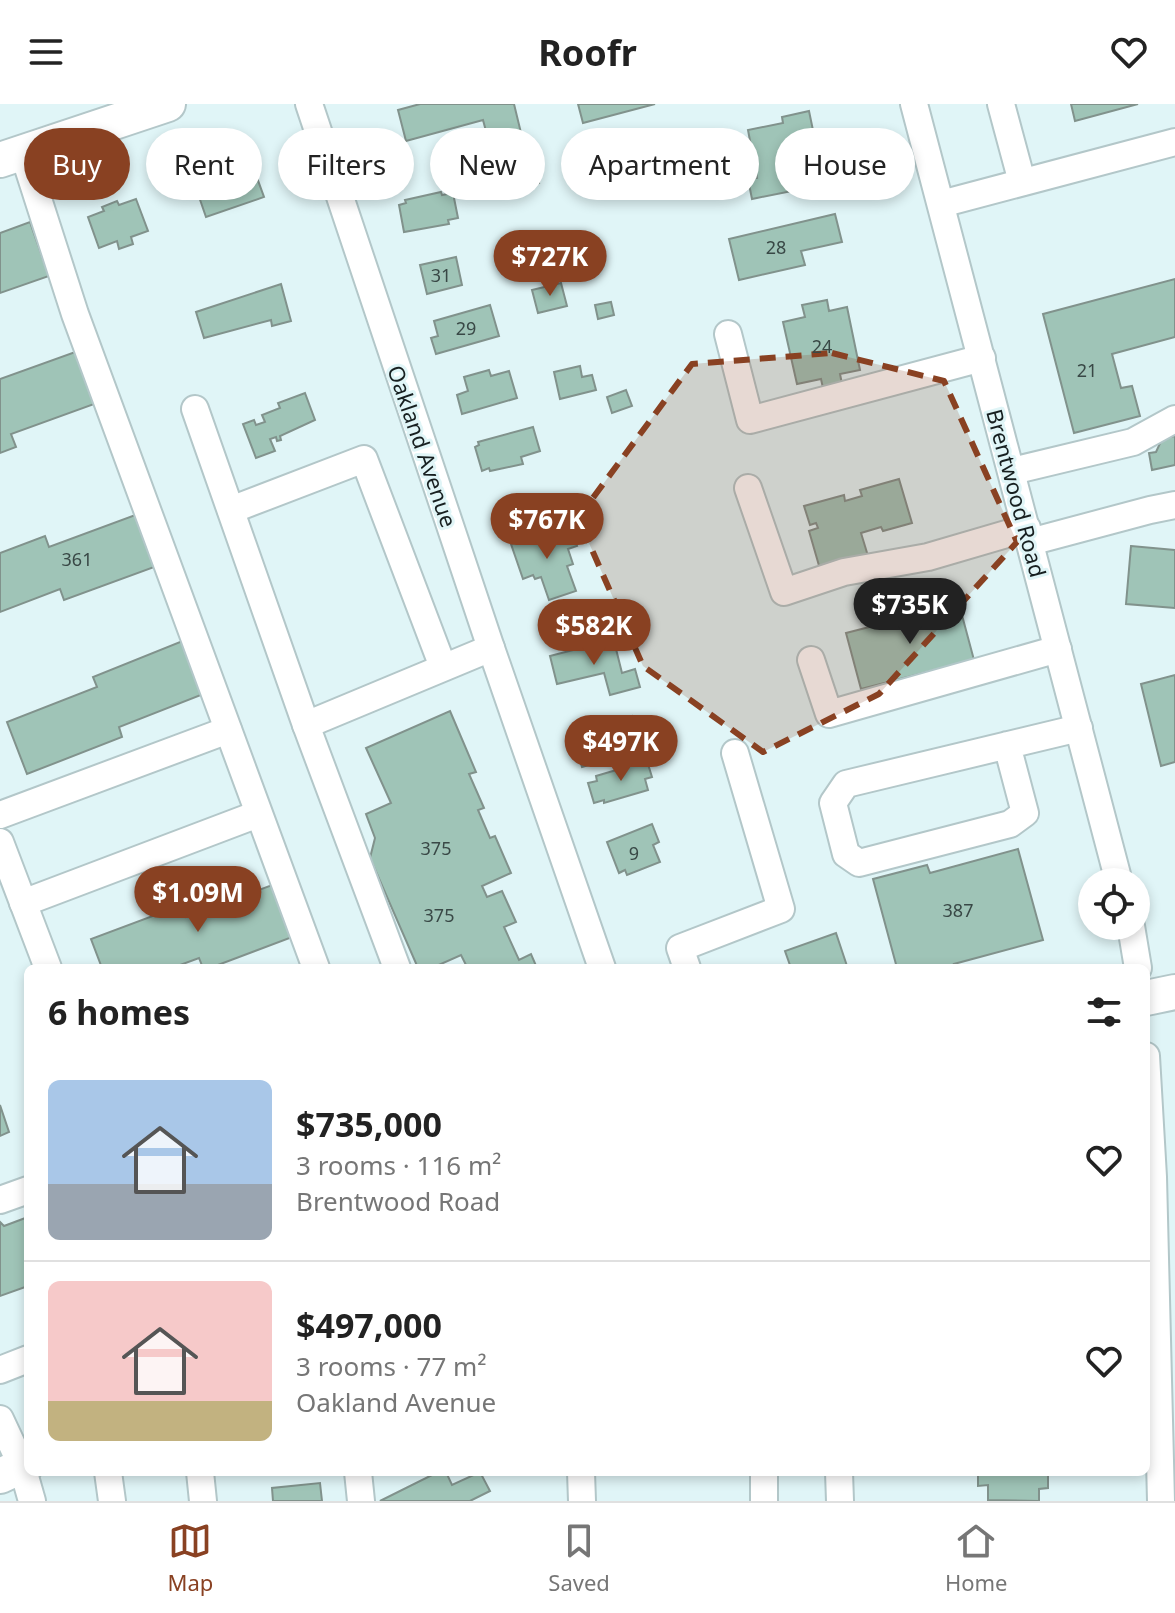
<!DOCTYPE html>
<meta charset="utf-8">
<style>
:root{--surface:#fff;--page:#f6f6f6;--text:#222;--muted:#767676;--line:#e0e0e0;--accent:#894122}
body{margin:0;font-family:"Noto Sans",sans-serif;background:var(--page);color:var(--text);height:100vh;display:flex;flex-direction:column;font-size:30px;white-space:nowrap}
*{box-sizing:border-box;margin:0}
p{font-size:26px;color:var(--muted)}
.icon{flex:none;width:44px;height:44px;fill:none;stroke:currentColor;stroke-width:2;stroke-linecap:round;stroke-linejoin:round}
.map{position:relative;flex:1;overflow:hidden}
.drawer{position:absolute;left:24px;top:860px;width:1126px;height:512px;display:flex;flex-direction:column;background:var(--surface);border-radius:12px;box-shadow:0 4px 12px #0003}
.drawer>*{flex:none}
.banner{position:absolute;left:24px;top:24px;width:1128px;height:72px;display:flex;gap:16px}
.controls{position:absolute;left:1078px;top:764px;display:grid;gap:16px}
.controls a{display:grid;place-items:center;width:72px;height:72px;border-radius:50%;background:var(--surface);box-shadow:0 4px 12px #0003;font-size:40px}
.price{position:absolute;translate:-50% -68px;padding:0 18px;border-radius:28px;background:var(--accent);color:#fff;font-size:26px;line-height:52px;filter:drop-shadow(0 2px 4px #0008)}
.price::after{content:'';position:absolute;left:50%;top:48px;width:24px;height:18px;margin-left:-12px;background:inherit;clip-path:polygon(0 0,100% 0,50% 100%)}
.price.on{background:#222;color:#fff}
ul{padding:0;list-style:none}
li{display:flex;align-items:center;gap:24px;height:200px;padding:0 24px}
li+li{border-top:2px solid var(--line)}
li span{display:grid;place-items:center;flex:none;width:224px;height:160px;border-radius:12px;color:#555}
li>.icon{margin-inline-start:auto}
span .icon{width:96px;height:96px;fill:#fffc;stroke-width:1}
li b{font-size:34px}
h2{display:flex;justify-content:space-between;align-items:center;height:96px;padding:0 24px;font-size:34px}
.tag{padding:0 28px;border-radius:36px;background:var(--surface);box-shadow:0 4px 12px #0003;font-size:28px;line-height:72px}
.tag.on{background:var(--accent);color:#fff}
header{display:flex;justify-content:space-between;align-items:center;height:104px;padding:0 24px;background:var(--surface);font-size:36px;font-weight:700}
.tabs{display:flex;justify-content:space-around;align-items:center;height:112px;border-top:2px solid var(--line);background:var(--surface);font-size:22px;color:var(--muted)}
.tabs a{display:grid;justify-items:center;gap:4px}
.tabs .on{color:var(--accent)}
.map>svg:first-child{display:block}
.building{fill:#9fc4b7;stroke:#81928c;stroke-width:2}
.lines{fill:none;stroke-linecap:round;stroke-linejoin:round}
.minor-casing{stroke:#b3c7c9;stroke-width:30}
.major-casing{stroke:#b3c7c9;stroke-width:38}
.minor{stroke:#fff;stroke-width:26}
.major{stroke:#fff;stroke-width:34}
.marked{fill:#894122;fill-opacity:0.2;stroke:#894122;stroke-width:6;stroke-dasharray:16 10;stroke-linejoin:round}
.labels{text-anchor:middle;dominant-baseline:central;stroke-width:6;stroke-linejoin:round;paint-order:stroke}
.number-label{font-size:18px;fill:#394846}
.street-label{font-size:22px;fill:#171f20;stroke:#e0f5f7}
</style>
<header><svg class="icon" aria-label="menu" viewBox="0 0 24 24"><path d="M4 6h16M4 12h16M4 18h16"/></svg>Roofr<svg class="icon" aria-label="heart" viewBox="0 0 24 24"><path d="M12 20l-8-8c-3-5 5-10 8-4 3-6 11-1 8 4z"/></svg></header>
<div class="map">
<svg width="1175" height="1397" viewBox="0 0 1175 1397">
<rect width="100%" height="100%" fill="#e0f5f7"/>
<g class="building">
<polygon points="420,0 514,0 522,33 490,42 483,16 406,37 398,6"/>
<polygon points="578,0 655,0 583,19"/>
<polygon points="1071,0 1138,0 1075,17"/>
<polygon points="809,7 821,65 814,66 815,73 790,78 792,87 752,95 748,75 757,74 748,26 783,19 782,13"/>
<polygon points="644,36 651,58 626,66 620,43"/>
<polygon points="532,56 539,79 515,86 509,63"/>
<polygon points="252,60 264,93 206,113 196,84 209,80 207,76"/>
<polygon points="441,88 442,91 453,89 458,114 448,116 449,120 404,128 399,101 406,99 405,96"/>
<polygon points="136,95 148,127 131,133 133,140 119,145 117,137 99,144 88,113 104,107 102,103 117,97 119,101"/>
<polygon points="835,110 842,138 801,147 805,161 739,176 729,135"/>
<polygon points="30,118 49,172 0,189 0,129"/>
<polygon points="456,153 462,181 427,190 420,161"/>
<polygon points="1175,175 1175,233 1112,250 1121,284 1132,282 1140,312 1074,329 1043,210"/>
<polygon points="561,179 567,202 538,209 532,186"/>
<polygon points="281,180 291,217 272,222 271,216 204,234 196,208"/>
<polygon points="827,196 829,207 847,203 860,266 840,270 842,280 823,284 821,275 797,280 783,218 805,213 802,201"/>
<polygon points="611,198 614,211 598,215 595,201"/>
<polygon points="490,201 499,232 436,250 431,234 438,232 434,217"/>
<polygon points="78,247 97,299 11,330 16,343 0,349 0,275"/>
<polygon points="580,262 582,273 592,271 596,286 560,295 554,268"/>
<polygon points="489,266 491,272 509,267 517,294 462,310 457,291 468,287 464,273"/>
<polygon points="626,286 632,302 612,309 607,293"/>
<polygon points="305,289 315,316 280,332 281,336 277,337 276,333 270,335 275,347 256,354 243,320 254,316 256,321 265,318 262,311 280,304 278,299"/>
<polygon points="533,323 540,347 521,353 523,360 490,367 489,364 482,367 475,343 479,341 478,338"/>
<polygon points="1175,332 1175,361 1152,366 1149,349 1156,348 1162,335"/>
<polygon points="899,375 912,419 883,427 881,423 861,429 868,452 820,465 809,427 818,424 816,419 810,421 804,402 844,391 845,397 862,392 860,386"/>
<polygon points="138,410 157,462 64,496 60,485 0,508 0,449 45,432 49,443"/>
<polygon points="561,423 565,434 573,432 577,442 568,445 573,460 567,462 576,487 549,496 541,473 535,475 533,471 523,475 511,440"/>
<polygon points="1131,442 1175,446 1175,504 1126,500"/>
<polygon points="959,500 974,556 861,585 846,529"/>
<polygon points="185,536 206,589 119,623 122,633 27,670 7,618 97,583 93,573"/>
<polygon points="600,539 601,544 615,541 622,569 635,565 640,583 610,591 604,569 557,580 550,552"/>
<polygon points="1175,571 1175,658 1161,662 1141,580"/>
<polygon points="450,607 476,668 469,670 484,704 478,706 490,734 495,732 511,769 482,782 487,793 502,787 516,818 504,823 519,856 531,850 537,864 458,864 466,861 461,851 432,864 418,864 370,754 375,734 366,710 391,699 366,644"/>
<polygon points="632,612 634,618 643,615 647,629 633,634 637,647 582,663 572,630"/>
<polygon points="647,657 652,673 645,675 648,686 604,699 604,696 594,699 588,679 597,677 596,672"/>
<polygon points="652,720 659,738 653,741 660,758 627,771 625,766 619,769 607,738"/>
<polygon points="1018,745 1043,836 954,860 956,864 897,864 873,775 927,761 930,769"/>
<polygon points="275,780 295,832 210,864 203,864 199,854 172,864 102,864 91,835 182,801 186,813"/>
<polygon points="836,829 847,862 791,864 785,847"/>
<polygon points="0,1001 9,1028 0,1032"/>
<polygon points="28,1113 28,1182 0,1192 0,1118 4,1122"/>
<polygon points="438,1368 446,1368 452,1381 480,1368 490,1387 470,1397 380,1397"/>
<polygon points="978,1368 1048,1368 1048,1384 1039,1385 1039,1397 988,1396 988,1381 978,1382"/>
<polygon points="320,1379 322,1397 273,1397 272,1384"/>
</g>
<g class="lines">
<g class="minor-casing">
<g id="minor">
<polyline points="309,0 491,544 602,864"/>
<polyline points="914,0 1119,778"/>
<polyline points="1001,0 1022,78"/>
<polyline points="23,48 75,210 316,864"/>
<polyline points="941,100 1175,38"/>
<polyline points="728,230 750,316 982,254"/>
<polyline points="195,305 306,621"/>
<polyline points="1012,367 1133,338 1175,315"/>
<polyline points="748,384 784,488 844,468 928,453 1027,424"/>
<polyline points="231,406 364,355 443,563"/>
<polyline points="1030,438 1150,406 1175,401"/>
<polyline points="811,556 829,610 1058,545"/>
<polyline points="1007,641 1025,709 1010,720 859,759 846,750 833,699 846,680 1079,624"/>
<polyline points="0,711 228,626"/>
<polyline points="0,738 48,864"/>
<polyline points="23,799 258,710"/>
<polyline points="1131,822 1138,864"/>
<polyline points="397,864 306,621 491,544"/>
<polyline points="687,864 680,844 781,805 735,649"/>
<polyline points="1146,952 1153,1073 1161,1397"/>
<polyline points="0,1096 28,1086"/>
<polyline points="0,1266 28,1255"/>
<polyline points="0,1315 22,1362 32,1397"/>
<polyline points="108,1368 112,1397"/>
<polyline points="200,1368 203,1397"/>
<polyline points="358,1368 361,1397"/>
<polyline points="581,1368 582,1397"/>
<polyline points="764,1368 764,1397"/>
<polyline points="839,1368 840,1397"/>
</g>
</g>
<g class="major-casing">
<g id="major">
<polyline points="0,56 168,0"/>
<polyline points="1146,894 1175,888"/>
<polyline points="0,1372 28,1359"/>
</g>
</g>
<use href="#minor" class="minor"/>
<use href="#major" class="major"/>
</g>
<path class="marked" d="M832,249L944,277L1017,438L879,590L763,648L643,562L578,414L692,260Z"/>
<g class="labels">
<g class="number-label">
<text x="776" y="143">28</text>
<text x="441" y="171">31</text>
<text x="466" y="224">29</text>
<text x="822" y="242">24</text>
<text x="1087" y="266">21</text>
<text x="77" y="455">361</text>
<text x="436" y="744">375</text>
<text x="634" y="749">9</text>
<text x="958" y="806">387</text>
<text x="439" y="811">375</text>
</g>
<g class="street-label">
<text transform="translate(423 342) rotate(71)">Oakland Avenue</text>
<text transform="translate(1017 389) rotate(75)">Brentwood Road</text>
</g>
</g>
</svg>
<div class="controls">
<a><svg class="icon" aria-label="locate" viewBox="0 0 24 24"><circle cx="12" cy="12" r="6"/><path d="M12 2v4M12 18v4M2 12h4M18 12h4"/></svg></a>
</div>
<b class="price" style="left:550px;top:194px">$727K</b>
<b class="price" style="left:547px;top:457px">$767K</b>
<b class="price on" style="left:910px;top:542px">$735K</b>
<b class="price" style="left:594px;top:563px">$582K</b>
<b class="price" style="left:621px;top:679px">$497K</b>
<b class="price" style="left:198px;top:830px">$1.09M</b>
<div class="banner">
<a class="tag on">Buy</a>
<a class="tag">Rent</a>
<a class="tag">Filters</a>
<a class="tag">New</a>
<a class="tag">Apartment</a>
<a class="tag">House</a>
</div>
<section class="drawer">
<h2>6 homes<svg class="icon" aria-label="filters" viewBox="0 0 24 24"><path d="M4 7h16M4 17h16"/><circle cx="9" cy="7" r="2"/><circle cx="15" cy="17" r="2"/></svg></h2>
<ul>
<li><span style="background:linear-gradient(#a9c7e8 65%,#9aa5b1 0)"><svg class="icon" aria-label="home" viewBox="0 0 24 24"><path d="M3 11l9-7 9 7M6 9v11h12V9"/></svg></span><div><b>$735,000</b><p>3 rooms · 116 m²</p><p>Brentwood Road</p></div><svg class="icon" aria-label="heart" viewBox="0 0 24 24"><path d="M12 20l-8-8c-3-5 5-10 8-4 3-6 11-1 8 4z"/></svg></li>
<li><span style="background:linear-gradient(#f6c9c9 75%,#c2b280 0)"><svg class="icon" aria-label="home" viewBox="0 0 24 24"><path d="M3 11l9-7 9 7M6 9v11h12V9"/></svg></span><div><b>$497,000</b><p>3 rooms · 77 m²</p><p>Oakland Avenue</p></div><svg class="icon" aria-label="heart" viewBox="0 0 24 24"><path d="M12 20l-8-8c-3-5 5-10 8-4 3-6 11-1 8 4z"/></svg></li>
</ul>
</section>
</div>
<nav class="tabs">
<a class="on"><svg class="icon" aria-label="map" viewBox="0 0 24 24"><path d="M3 6l6-2 6 2 6-2v14l-6 2-6-2-6 2zM9 4v14M15 6v14"/></svg>Map</a>
<a><svg class="icon" aria-label="saved" viewBox="0 0 24 24"><path d="M7 4h10v16l-5-4-5 4z"/></svg>Saved</a>
<a><svg class="icon" aria-label="home" viewBox="0 0 24 24"><path d="M3 11l9-7 9 7M6 9v11h12V9"/></svg>Home</a>
</nav>
